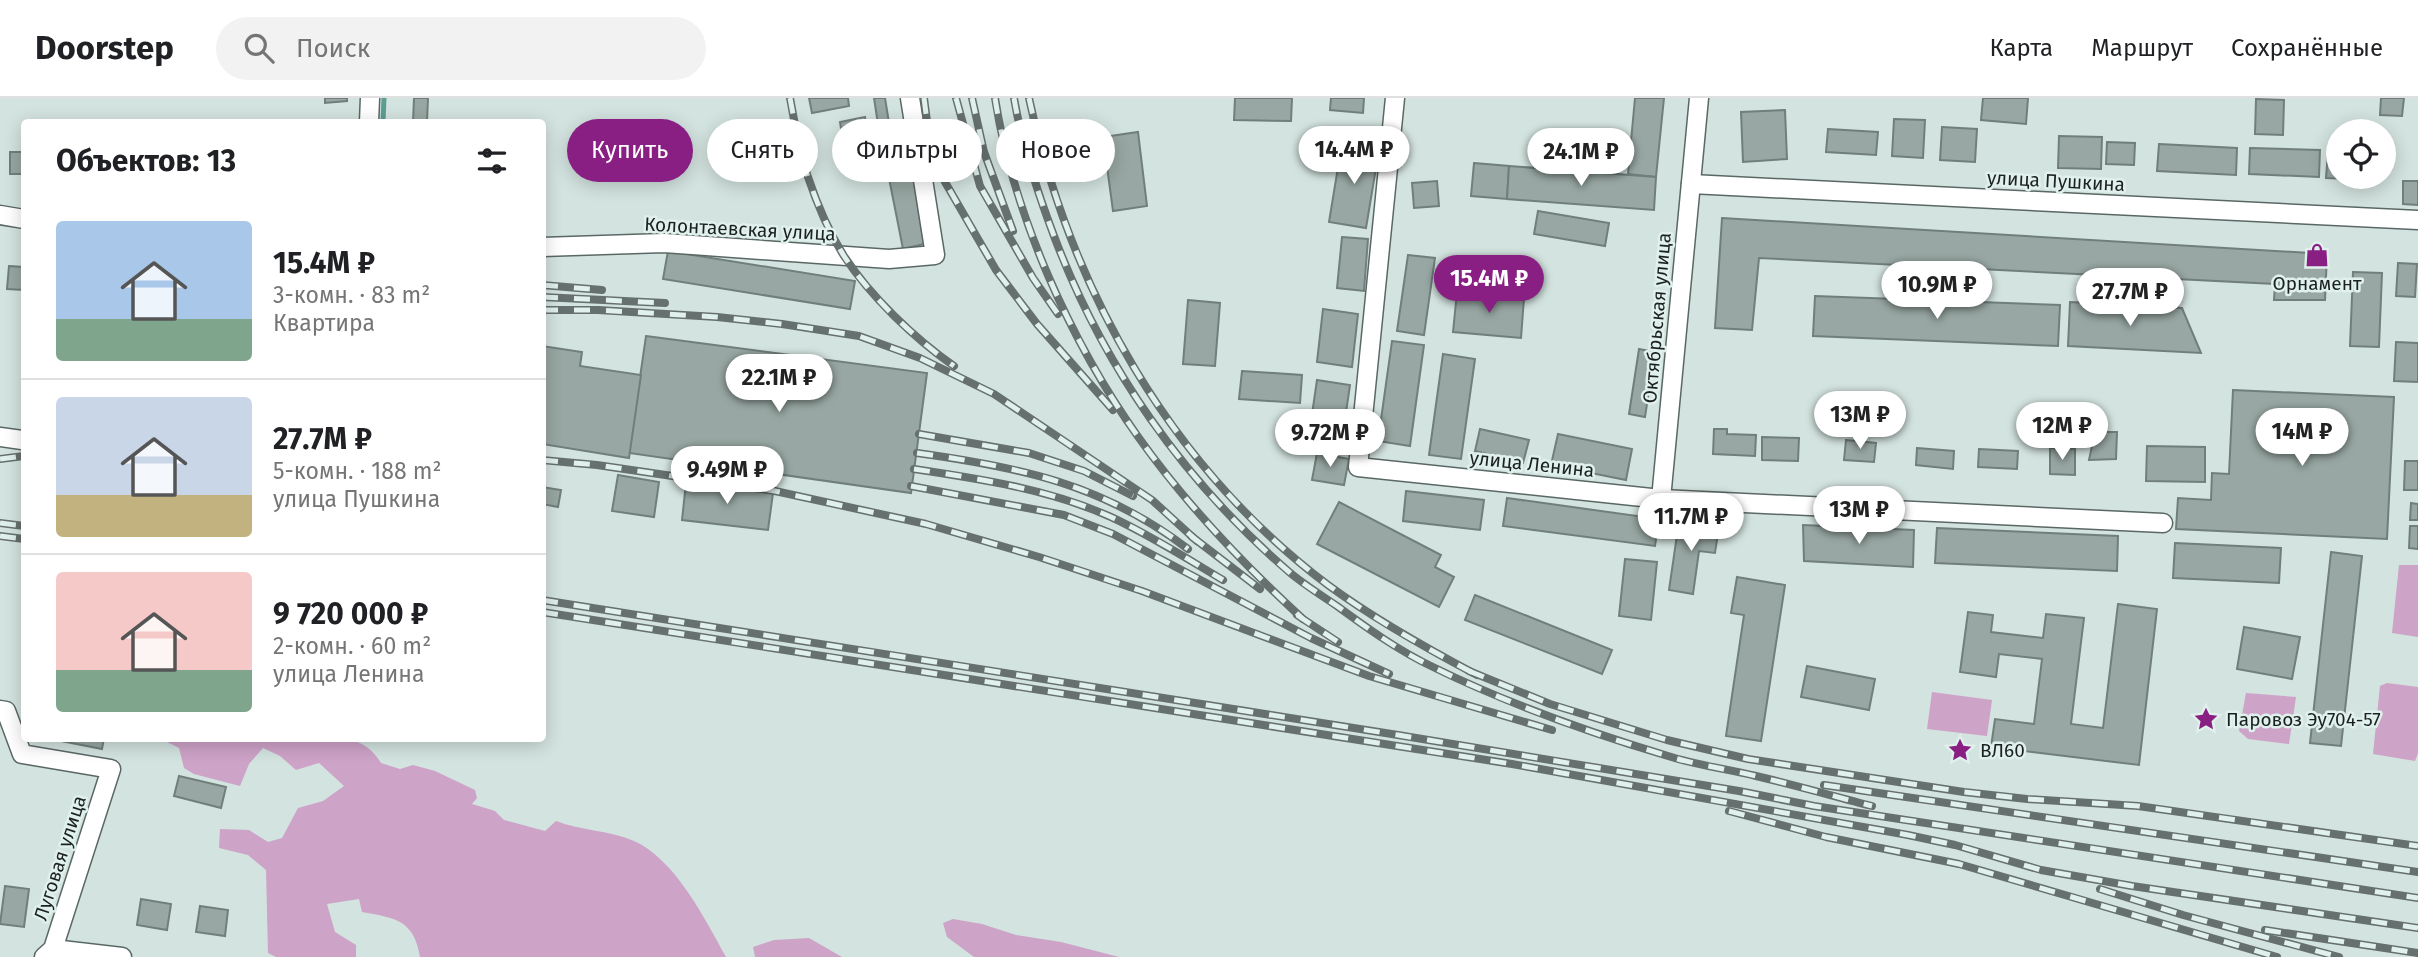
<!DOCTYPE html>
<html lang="ru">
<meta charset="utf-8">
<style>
:root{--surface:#fff;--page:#f2f2f2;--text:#202124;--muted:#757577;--line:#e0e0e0;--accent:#891e83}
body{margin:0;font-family:"Fira Sans",sans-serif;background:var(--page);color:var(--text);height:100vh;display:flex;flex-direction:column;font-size:26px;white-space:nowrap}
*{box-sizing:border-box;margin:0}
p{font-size:23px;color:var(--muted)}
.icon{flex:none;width:38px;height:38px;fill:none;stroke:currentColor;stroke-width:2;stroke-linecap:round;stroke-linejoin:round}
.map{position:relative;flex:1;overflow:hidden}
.side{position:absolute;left:21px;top:21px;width:525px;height:623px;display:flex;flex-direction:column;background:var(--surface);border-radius:7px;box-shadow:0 4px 18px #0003}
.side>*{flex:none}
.guide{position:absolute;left:567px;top:21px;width:665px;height:63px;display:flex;gap:14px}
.fabs{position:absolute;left:2326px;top:21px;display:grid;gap:14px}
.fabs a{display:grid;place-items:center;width:70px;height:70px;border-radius:50%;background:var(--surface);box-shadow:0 4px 18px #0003;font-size:35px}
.price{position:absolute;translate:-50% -60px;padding:0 16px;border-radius:24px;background:#fff;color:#222;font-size:23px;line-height:46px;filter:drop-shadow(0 2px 4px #0008)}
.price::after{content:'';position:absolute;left:50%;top:42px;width:21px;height:16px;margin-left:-10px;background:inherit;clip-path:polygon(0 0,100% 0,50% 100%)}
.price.selected{background:var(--accent);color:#fff}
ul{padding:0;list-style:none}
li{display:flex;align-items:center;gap:21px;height:175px;padding:0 35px}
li+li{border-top:2px solid var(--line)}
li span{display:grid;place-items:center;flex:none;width:196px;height:140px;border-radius:7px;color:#555}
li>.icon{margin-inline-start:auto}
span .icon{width:84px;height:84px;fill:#fffc;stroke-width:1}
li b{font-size:30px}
h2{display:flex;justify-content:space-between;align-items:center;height:84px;padding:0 35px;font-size:30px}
.pill{padding:0 24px;border-radius:32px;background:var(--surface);box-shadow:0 4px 18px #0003;font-size:24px;line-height:63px}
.pill.selected{background:var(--accent);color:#fff}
header{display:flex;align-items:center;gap:42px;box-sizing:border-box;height:98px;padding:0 35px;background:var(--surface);border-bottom:2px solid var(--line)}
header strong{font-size:33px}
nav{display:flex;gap:38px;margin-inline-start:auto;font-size:24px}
.search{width:490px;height:63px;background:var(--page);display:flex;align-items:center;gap:18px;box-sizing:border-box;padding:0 24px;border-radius:38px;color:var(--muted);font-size:26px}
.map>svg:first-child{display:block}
.green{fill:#cda3c8}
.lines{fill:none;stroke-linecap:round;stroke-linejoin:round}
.stream{stroke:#5a9e90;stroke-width:5}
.building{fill:#98a7a3;stroke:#717f7c;stroke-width:2}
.minor-casing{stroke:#5a6865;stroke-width:21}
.minor{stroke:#fff;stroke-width:18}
.rail-casing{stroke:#66706e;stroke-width:8}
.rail{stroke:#e0f0ec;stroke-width:5;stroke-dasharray:16;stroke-linecap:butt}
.labels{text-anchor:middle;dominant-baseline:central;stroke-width:5;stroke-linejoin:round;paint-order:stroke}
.street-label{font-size:19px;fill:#1b2120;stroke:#e0f0ec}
.poi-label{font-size:19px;fill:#1b2120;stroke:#e0f0ec;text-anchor:start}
</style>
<header>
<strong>Doorstep</strong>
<div class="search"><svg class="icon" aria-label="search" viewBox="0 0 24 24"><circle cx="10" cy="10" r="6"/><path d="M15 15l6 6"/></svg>Поиск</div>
<nav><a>Карта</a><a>Маршрут</a><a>Сохранённые</a></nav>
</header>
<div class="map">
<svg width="2418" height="859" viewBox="0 0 2418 859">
<rect width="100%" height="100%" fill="#d3e3df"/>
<g class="green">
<polygon points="2399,467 2418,467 2418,539 2392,535"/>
<polygon points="2387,585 2418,589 2418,655 2415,663 2373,656 2380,588"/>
<polygon points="1932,594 1992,602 1987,638 1927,631"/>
<polygon points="2246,595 2296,599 2289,646 2248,641 2239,633"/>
<path d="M161,641H348C364,645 372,651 381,665L400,671L413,667L435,673L475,692L477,700L472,706L495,713L504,722L545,733L556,723C581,733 610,732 634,743C675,761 705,821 726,859H420C414,821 394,820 362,814L359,801L327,806L335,834L356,847V859H276L268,855L266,772L248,757L219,750L220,731L249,732L268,744L282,740L298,710L323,703L344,688L319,665L296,672L280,658L263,650L249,666L240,688L194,676L184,670L179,650Z"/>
<polygon points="953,821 982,826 1016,837 1061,844 1119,859 974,859 947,839 943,825"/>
<polygon points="809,840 842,859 755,859 753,849 774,842"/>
</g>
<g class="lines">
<polyline class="stream" points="383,24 384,0"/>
</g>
<g class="building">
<polygon points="325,0 347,0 347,3 325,5"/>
<polygon points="414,0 428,0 427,24 413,24"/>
<polygon points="809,0 848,0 849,8 812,15"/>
<polygon points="874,0 885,0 890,31 879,33"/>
<polygon points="1235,0 1292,0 1291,23 1234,22"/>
<polygon points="1331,0 1364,0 1363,15 1330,12"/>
<polygon points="1635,0 1664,0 1656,79 1628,76"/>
<polygon points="1983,0 2028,0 2026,26 1981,22"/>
<polygon points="2381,0 2404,0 2402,18 2380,17"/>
<polygon points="2256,1 2284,2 2283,37 2255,36"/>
<polygon points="1785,12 1787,61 1743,64 1741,14"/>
<polygon points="865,19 867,33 842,37 840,24"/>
<polygon points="1894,21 1925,22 1923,60 1892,58"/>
<polygon points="1942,29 1977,31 1975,64 1940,62"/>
<polygon points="1828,31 1878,34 1876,57 1826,54"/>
<polygon points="1138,34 1147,108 1113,113 1103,39"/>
<polygon points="2059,38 2102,39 2101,71 2058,70"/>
<polygon points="2107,44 2135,45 2134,67 2106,66"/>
<polygon points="1342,45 1379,52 1366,130 1329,124"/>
<polygon points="2159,46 2237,50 2236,77 2157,73"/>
<polygon points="2250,50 2320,52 2319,79 2249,76"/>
<rect x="10" y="54" width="14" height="22"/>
<polygon points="2328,54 2338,54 2338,79 2371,79 2371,82 2326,80"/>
<polygon points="911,65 924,146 903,151 887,70"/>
<polygon points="1474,65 1509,68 1507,101 1471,98"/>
<polygon points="1509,68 1656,79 1654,112 1507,101"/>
<polygon points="1437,83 1439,108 1414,110 1412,85"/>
<polygon points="2403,83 2418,83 2418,107 2403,106"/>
<polygon points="1538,113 1609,125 1605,148 1534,136"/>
<polygon points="1722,120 2327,156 2325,202 2274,202 2275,186 1759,160 1752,232 1715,230"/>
<polygon points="1342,139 1368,141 1364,193 1337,190"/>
<polygon points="668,153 855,183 850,211 663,181"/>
<polygon points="1408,157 1435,160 1424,237 1397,233"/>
<polygon points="2398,165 2417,166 2415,199 2396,198"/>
<polygon points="9,168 24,169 24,192 7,191"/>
<polygon points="2353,174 2382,175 2379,249 2350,248"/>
<polygon points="1457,194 1524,200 1521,240 1453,234"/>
<polygon points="1815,198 2060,207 2058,248 1813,238"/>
<polygon points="1188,202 1220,205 1215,268 1183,266"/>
<polygon points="2070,204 2182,210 2201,255 2068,248"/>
<polygon points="1323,211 1358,216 1352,269 1317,264"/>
<polygon points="646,238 927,275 911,395 629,355"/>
<polygon points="1392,243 1424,247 1410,348 1378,343"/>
<polygon points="2396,244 2418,245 2418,284 2394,283"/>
<polygon points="542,248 582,254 580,268 641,277 629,360 542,346"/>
<polygon points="1639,251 1655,254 1645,319 1629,316"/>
<polygon points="1443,256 1475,261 1461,361 1429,357"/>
<polygon points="1242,273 1302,277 1300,305 1239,301"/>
<polygon points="1317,282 1350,287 1342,342 1309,337"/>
<polygon points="2233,292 2394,299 2387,441 2176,431 2178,400 2211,402 2212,375 2229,376"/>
<polygon points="1480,331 1529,342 1523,365 1475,353"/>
<polygon points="1714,331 1727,331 1727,336 1756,337 1755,358 1713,356"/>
<polygon points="2095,334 2117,334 2116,361 2089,362"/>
<polygon points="1558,336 1632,351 1626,382 1551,367"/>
<polygon points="1762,339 1799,340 1798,363 1762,362"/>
<polygon points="1846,342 1876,345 1874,364 1844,362"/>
<polygon points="2147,348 2205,349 2205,384 2146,383"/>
<polygon points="1917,350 1954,353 1953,371 1916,367"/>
<polygon points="2050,350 2075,351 2075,377 2050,376"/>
<polygon points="1979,351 2018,353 2017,371 1978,369"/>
<polygon points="1317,355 1349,361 1344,387 1312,382"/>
<polygon points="2405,363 2418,363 2418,392 2404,392"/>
<polygon points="618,377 659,384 654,419 612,413"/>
<polygon points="686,385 773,395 768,432 682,422"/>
<polygon points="542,389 561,392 558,409 542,406"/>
<polygon points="1406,393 1484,402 1480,432 1403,423"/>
<polygon points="1507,400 1659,421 1655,448 1503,428"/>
<polygon points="1339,404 1441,457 1435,469 1454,479 1439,509 1317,446"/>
<polygon points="2411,405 2418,406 2418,422 2410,422"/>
<polygon points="1679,423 1719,428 1715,455 1699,453 1693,496 1669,492"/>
<polygon points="1803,427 1914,432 1913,469 1804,463"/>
<polygon points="2410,428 2418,428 2418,451 2409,450"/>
<polygon points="1937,430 2118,438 2117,473 1935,465"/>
<polygon points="2175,445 2281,450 2279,485 2173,480"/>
<polygon points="2331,454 2362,458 2341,648 2310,645"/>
<polygon points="1625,461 1657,464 1651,522 1619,518"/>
<polygon points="1737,479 1785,487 1761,643 1726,638 1744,517 1731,515"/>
<polygon points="1475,497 1612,552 1602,576 1465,522"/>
<polygon points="2118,506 2157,511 2139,667 1991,649 1995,621 2034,626 2042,561 1999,556 1996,579 1960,574 1968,514 1993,517 1991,534 2043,540 2046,516 2084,520 2071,626 2103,630"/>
<polygon points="2244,529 2300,539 2292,581 2237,571"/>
<polygon points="1807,568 1875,581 1869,612 1801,599"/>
<polygon points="46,640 104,640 102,651"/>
<polygon points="179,678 226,689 221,710 174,698"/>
<polygon points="5,788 29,791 24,829 0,826"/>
<polygon points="141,801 171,806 167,832 137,827"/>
<polygon points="200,808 228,812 225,838 196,834"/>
</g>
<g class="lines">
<g class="minor-casing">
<g id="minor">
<polyline points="1395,0 1358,369 1661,401 2163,425"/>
<polyline points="369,24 370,0"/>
<polyline points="1691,86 2418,122"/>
<polyline points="0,117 24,121"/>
<polyline points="542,149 664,145 889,161 935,157 910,0"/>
<polyline points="0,339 22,342"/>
<polyline points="1661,401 1699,0"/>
<polyline points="0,612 6,613 22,656 111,671 53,851 44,859"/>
<polyline points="53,851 122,859"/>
</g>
</g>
<use href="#minor" class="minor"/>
<g class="rail-casing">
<g id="rail">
<path d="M790,0C795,26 799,54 808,79C817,106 829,134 844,158C870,198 915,241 954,268"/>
<polyline points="924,0 928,31 945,84 996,172 1037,226 1113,312"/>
<polyline points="956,0 980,88 1033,180 1058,216"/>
<polyline points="972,0 984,54 1013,133"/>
<path d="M995,0C1013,116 1071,245 1139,340C1186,406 1244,467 1303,521"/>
<path d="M1014,0C1022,47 1037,93 1054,138C1103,268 1183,382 1288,473C1303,486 1321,497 1337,508C1367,530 1399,553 1433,569C1508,606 1588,634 1668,658C1696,667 1727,671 1756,678C1794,687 1833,698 1872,708"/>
<path d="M1029,0C1070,191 1170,368 1328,487C1374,521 1426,550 1477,577"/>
<polyline points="542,187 602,192"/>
<polyline points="542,199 665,205"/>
<polyline points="542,212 598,212 717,219 782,226 859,238 920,260 994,296 1152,402 1197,443"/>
<polyline points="919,336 1029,355 1084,373 1133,398"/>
<path d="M917,355C1019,369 1103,386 1188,451"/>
<polyline points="0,361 24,358"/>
<polyline points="542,362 597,367 775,393 926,426 1039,459 1142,493 1369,578 1552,632"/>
<path d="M914,371C981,381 1048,391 1111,419C1150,437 1186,460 1223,482"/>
<polyline points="911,388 1064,417 1113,436 1311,540 1389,576"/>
<polyline points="0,425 24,428"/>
<polyline points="0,438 24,441"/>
<polyline points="1191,438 1260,491"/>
<polyline points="542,502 1398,637 1739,693 1814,708 2418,800"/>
<polyline points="542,514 1512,666 1908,737 1955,747 2041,772 2132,788 2418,830"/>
<polyline points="1297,517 1338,544"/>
<polyline points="1469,573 1550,606 1667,642 1748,661 1964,694 2027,701 2138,708 2418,748"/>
<polyline points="1824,687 2418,774"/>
<polyline points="1729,713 1826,739 1959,766 2277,859"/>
<polyline points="2100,791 2183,817 2339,859"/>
<polyline points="2265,832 2418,855"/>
</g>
</g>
<use href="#rail" class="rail"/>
</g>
<defs>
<g id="shop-bare" transform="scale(1.89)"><path d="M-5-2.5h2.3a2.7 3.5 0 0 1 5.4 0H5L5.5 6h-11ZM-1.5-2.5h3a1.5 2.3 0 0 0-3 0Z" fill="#891e83" stroke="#e0f0ec" stroke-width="2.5" paint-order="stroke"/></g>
<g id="sight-bare" transform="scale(1.89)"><path d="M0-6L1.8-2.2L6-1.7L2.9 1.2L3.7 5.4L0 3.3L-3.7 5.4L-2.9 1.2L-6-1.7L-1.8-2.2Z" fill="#891e83" stroke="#e0f0ec" stroke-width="2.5" paint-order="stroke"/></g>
</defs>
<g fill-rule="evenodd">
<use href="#shop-bare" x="2317" y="157"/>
<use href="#sight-bare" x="2206" y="621"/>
<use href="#sight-bare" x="1960" y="652"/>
</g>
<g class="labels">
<g class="street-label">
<text transform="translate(2056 83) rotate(3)">улица Пушкина</text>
<text transform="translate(740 131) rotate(3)">Колонтаевская улица</text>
<text transform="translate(1657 220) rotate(-85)">Октябрьская улица</text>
<text transform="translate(1532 366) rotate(6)">улица Ленина</text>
<text transform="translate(60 760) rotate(-72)">Луговая улица</text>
</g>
<g class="poi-label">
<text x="2317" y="185" text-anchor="middle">Орнамент</text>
<text x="2226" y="621">Паровоз Эу704-57</text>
<text x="1980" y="652">ВЛ60</text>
</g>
</g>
</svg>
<div class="fabs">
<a><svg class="icon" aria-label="locate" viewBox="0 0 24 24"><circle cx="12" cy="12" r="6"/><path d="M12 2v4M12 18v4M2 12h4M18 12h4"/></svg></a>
</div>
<b class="price" style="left:1354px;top:88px">14.4M ₽</b>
<b class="price" style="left:1581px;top:90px">24.1M ₽</b>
<b class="price selected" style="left:1489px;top:217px">15.4M ₽</b>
<b class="price" style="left:1937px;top:223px">10.9M ₽</b>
<b class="price" style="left:2130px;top:230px">27.7M ₽</b>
<b class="price" style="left:779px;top:316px">22.1M ₽</b>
<b class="price" style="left:1860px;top:353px">13M ₽</b>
<b class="price" style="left:2062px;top:364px">12M ₽</b>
<b class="price" style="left:2302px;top:370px">14M ₽</b>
<b class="price" style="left:1330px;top:371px">9.72M ₽</b>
<b class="price" style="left:727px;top:408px">9.49M ₽</b>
<b class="price" style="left:1859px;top:448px">13M ₽</b>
<b class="price" style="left:1691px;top:455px">11.7M ₽</b>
<div class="guide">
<a class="pill selected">Купить</a>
<a class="pill">Снять</a>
<a class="pill">Фильтры</a>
<a class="pill">Новое</a>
</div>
<section class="side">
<h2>Объектов: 13<svg class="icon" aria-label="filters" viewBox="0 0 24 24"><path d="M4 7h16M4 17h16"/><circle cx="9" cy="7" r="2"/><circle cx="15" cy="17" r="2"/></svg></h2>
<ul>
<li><span style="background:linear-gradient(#a9c7e8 70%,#7fa58c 0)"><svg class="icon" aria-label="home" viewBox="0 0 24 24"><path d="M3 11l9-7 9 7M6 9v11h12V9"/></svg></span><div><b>15.4M ₽</b><p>3-комн. · 83 m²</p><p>Квартира</p></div></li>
<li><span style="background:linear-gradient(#c9d6e8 70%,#c2b280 0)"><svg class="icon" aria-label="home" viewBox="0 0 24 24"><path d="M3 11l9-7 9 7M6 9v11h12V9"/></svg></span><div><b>27.7M ₽</b><p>5-комн. · 188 m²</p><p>улица Пушкина</p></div></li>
<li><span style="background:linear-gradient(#f6c9c9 70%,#7fa58c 0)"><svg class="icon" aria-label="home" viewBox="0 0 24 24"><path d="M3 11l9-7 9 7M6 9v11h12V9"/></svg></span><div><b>9 720 000 ₽</b><p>2-комн. · 60 m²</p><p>улица Ленина</p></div></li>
</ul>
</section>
</div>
